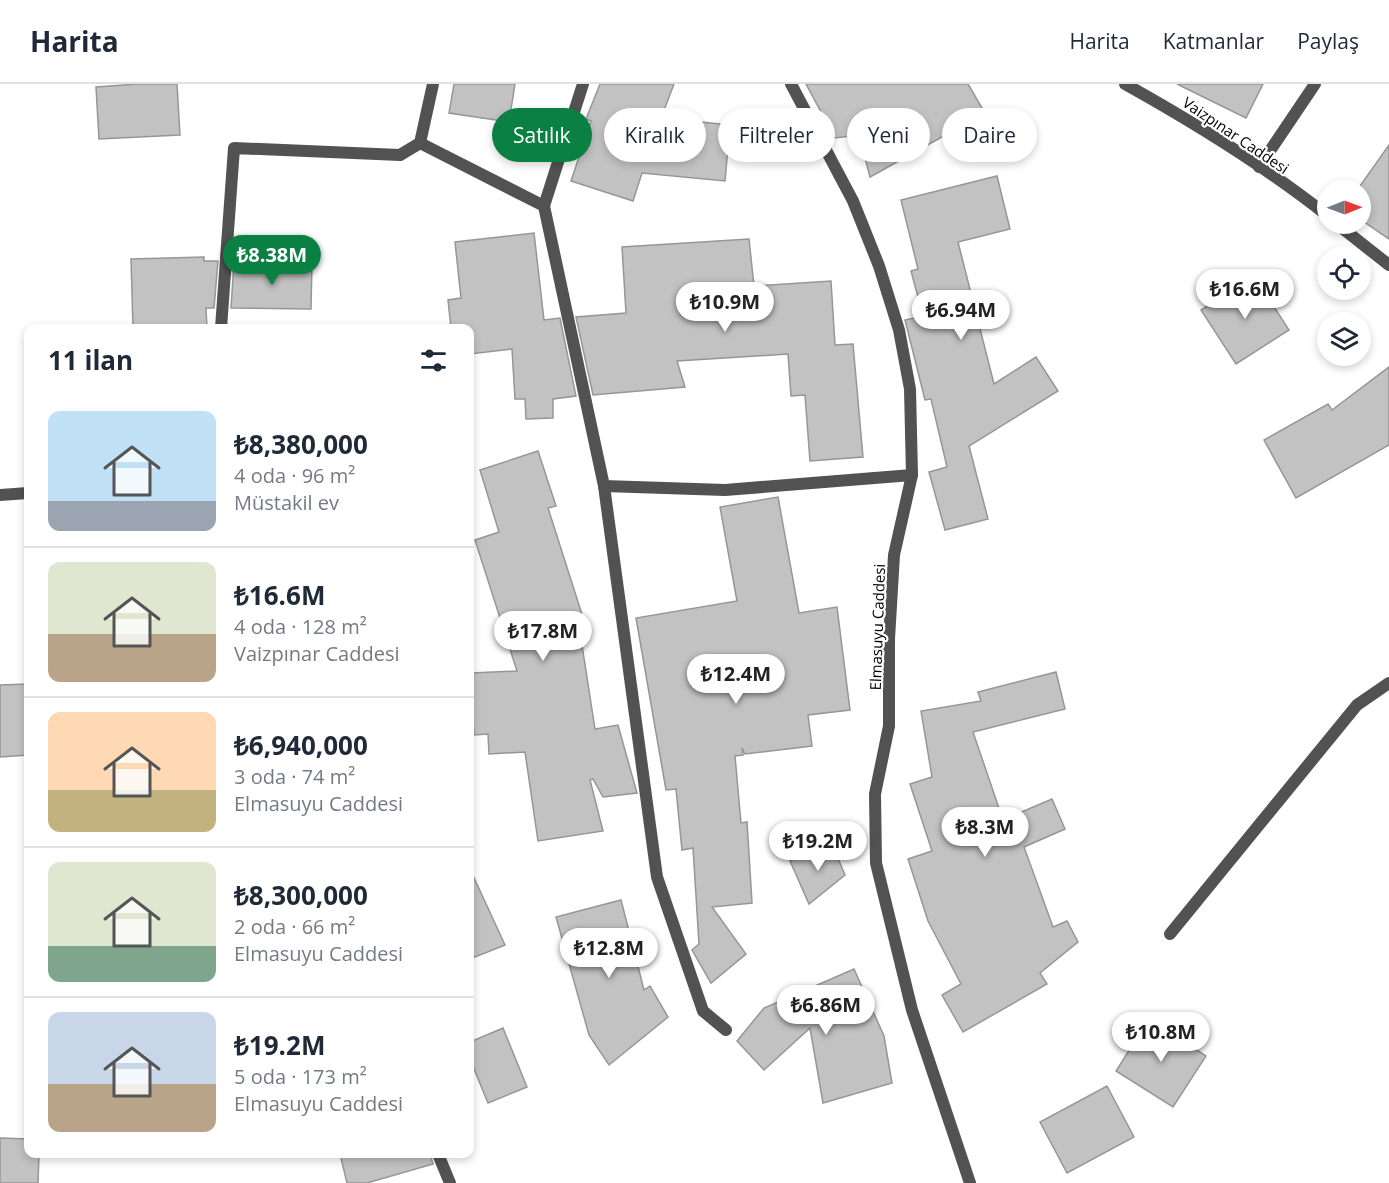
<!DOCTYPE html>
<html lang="tr">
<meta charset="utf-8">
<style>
:root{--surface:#fff;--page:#f2f2f3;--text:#1f2937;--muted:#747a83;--line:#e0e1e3;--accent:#0b8043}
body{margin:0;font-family:"Open Sans",sans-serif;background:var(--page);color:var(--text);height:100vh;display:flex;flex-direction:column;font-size:22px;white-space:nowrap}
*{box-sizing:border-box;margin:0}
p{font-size:20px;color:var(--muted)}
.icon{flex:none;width:33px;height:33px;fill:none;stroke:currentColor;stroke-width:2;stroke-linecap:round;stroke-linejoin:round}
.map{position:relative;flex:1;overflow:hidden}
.drawer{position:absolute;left:24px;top:240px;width:450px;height:834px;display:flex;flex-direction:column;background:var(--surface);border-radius:12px;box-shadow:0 3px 9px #0003}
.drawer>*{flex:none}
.banner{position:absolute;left:492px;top:24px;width:570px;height:54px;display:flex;gap:12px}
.needle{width:39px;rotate:89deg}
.controls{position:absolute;left:1317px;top:96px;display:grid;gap:12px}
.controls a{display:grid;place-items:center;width:54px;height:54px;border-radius:50%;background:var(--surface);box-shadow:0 3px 9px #0003;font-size:30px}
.price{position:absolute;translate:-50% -51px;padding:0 14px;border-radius:21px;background:#fff;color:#222;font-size:20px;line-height:39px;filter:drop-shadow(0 2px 3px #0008)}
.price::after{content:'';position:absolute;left:50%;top:36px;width:18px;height:14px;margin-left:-9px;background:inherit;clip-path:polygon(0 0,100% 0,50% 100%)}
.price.current{background:var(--accent);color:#fff}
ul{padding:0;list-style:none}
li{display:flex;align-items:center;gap:18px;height:150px;padding:0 24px}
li+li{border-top:2px solid var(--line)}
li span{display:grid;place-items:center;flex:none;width:168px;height:120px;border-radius:12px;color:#555}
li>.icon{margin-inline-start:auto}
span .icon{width:72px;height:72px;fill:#fffc;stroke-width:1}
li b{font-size:26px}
h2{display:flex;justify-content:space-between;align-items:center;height:72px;padding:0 24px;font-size:26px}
.pill{padding:0 21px;border-radius:27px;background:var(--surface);box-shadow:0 3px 9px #0003;font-size:21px;line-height:54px}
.pill.current{background:var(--accent);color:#fff}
header{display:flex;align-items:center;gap:36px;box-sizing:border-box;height:84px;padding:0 30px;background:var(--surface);border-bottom:2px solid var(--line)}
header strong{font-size:28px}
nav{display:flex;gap:33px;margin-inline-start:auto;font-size:21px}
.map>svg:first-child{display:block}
.building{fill:#c2c2c2;stroke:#969696;stroke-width:1.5}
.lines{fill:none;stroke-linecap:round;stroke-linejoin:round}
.minor{stroke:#525252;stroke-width:12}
.tertiary{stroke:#525252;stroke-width:12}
.labels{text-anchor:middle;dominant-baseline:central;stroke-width:4.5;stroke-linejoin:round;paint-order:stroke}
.street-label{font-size:15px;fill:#000;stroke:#fff}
</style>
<header>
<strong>Harita</strong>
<nav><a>Harita</a><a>Katmanlar</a><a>Paylaş</a></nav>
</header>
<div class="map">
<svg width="1389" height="1099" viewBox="0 0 1389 1099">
<rect width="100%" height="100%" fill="#fff"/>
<g class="building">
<polygon points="138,0 177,0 180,51 99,55 96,3"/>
<polygon points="454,0 515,0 509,38 449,29"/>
<polygon points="600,0 674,0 661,34 730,41 725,97 642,89 633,117 571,97 591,37 586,35"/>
<polygon points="806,0 968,0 985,29 870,93 859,51 835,54"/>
<polygon points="1177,0 1263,0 1246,34"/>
<polygon points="1389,61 1389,155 1360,135 1360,102"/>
<polygon points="997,92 1010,145 958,158 994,300 1036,273 1058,307 969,362 988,435 945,446 929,388 947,383 931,315 925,316 905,236 923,232 911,187 918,185 901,116"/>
<polygon points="534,149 544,236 560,234 576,312 553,315 553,334 526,335 525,315 515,315 512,265 470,270 470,244 451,244 448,216 461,214 455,158"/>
<polygon points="749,155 754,202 831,197 835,261 853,260 863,373 810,377 805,311 791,312 788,270 677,277 685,303 593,311 576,233 626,229 622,163"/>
<polygon points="204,173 204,177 218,177 214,224 206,224 207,244 133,244 131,175"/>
<polygon points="234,178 312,179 311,225 231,224"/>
<polygon points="1254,192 1289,246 1236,280 1201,226"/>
<polygon points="1389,283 1389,361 1296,414 1264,356 1328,320 1332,326"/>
<polygon points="538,367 556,422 548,424 587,546 580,548 595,645 618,641 637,709 603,713 593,695 590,696 603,747 538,757 525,668 489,670 488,650 474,651 471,589 517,587 475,456 499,448 480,386"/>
<polygon points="778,413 799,529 837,523 850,626 808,631 812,662 745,670 742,664 743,671 735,672 741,739 747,738 752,819 712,823 746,870 711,899 692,866 699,860 693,764 682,766 676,705 666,706 636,534 737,517 720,423"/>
<polygon points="1056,588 1065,625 973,648 1003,736 1052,715 1065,745 1024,763 1053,843 1067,837 1078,858 1040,889 1047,900 963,948 942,911 961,900 928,837 908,775 932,767 910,700 932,693 921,627 981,617 978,608"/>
<polygon points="28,600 28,671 0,673 0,601"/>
<polygon points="832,760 845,791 809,820 790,777"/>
<polygon points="470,785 505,861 470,875"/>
<polygon points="621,816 644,906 650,902 668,933 609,981 589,951 556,833"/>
<polygon points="854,885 884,952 892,999 823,1019 810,944 764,986 737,957 764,924"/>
<polygon points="1149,935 1206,972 1173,1023 1116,987"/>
<polygon points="503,944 527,1003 488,1019 470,975 470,958"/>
<polygon points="1107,1002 1134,1053 1067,1089 1040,1038"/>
<polygon points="0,1054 28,1055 28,1070 39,1070 38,1099 0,1099"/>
<polygon points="340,1070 430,1070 433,1080 367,1099 347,1099"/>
</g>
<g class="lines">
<g class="minor">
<polyline points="583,0 544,122 604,402 725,406 912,391"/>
<polyline points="420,59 544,122"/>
<polyline points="1259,83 1315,0"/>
<polyline points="221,244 234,64 400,71 420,59 433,0"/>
<polyline points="604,402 657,793 703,927 726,946"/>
<polyline points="0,411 28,409"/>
<polyline points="1170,850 1357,621 1389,599"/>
<polyline points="438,1070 450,1099"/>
</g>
<g class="tertiary">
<polyline points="791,0 853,117 879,182 899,246 910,305 912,391 894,471 889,555 889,642 875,710 876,779 912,926 970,1099"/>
<path d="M1125,0C1195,39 1265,82 1328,132"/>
<polyline points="1337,140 1389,181"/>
</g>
</g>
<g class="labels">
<g class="street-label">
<text transform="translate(1236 51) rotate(34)">Vaizpınar Caddesi</text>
<text transform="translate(877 543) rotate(-88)">Elmasuyu Caddesi</text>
</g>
</g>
</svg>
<div class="controls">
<a><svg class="needle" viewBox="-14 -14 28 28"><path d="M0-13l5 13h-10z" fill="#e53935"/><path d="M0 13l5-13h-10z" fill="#747a83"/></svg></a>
<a><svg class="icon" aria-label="locate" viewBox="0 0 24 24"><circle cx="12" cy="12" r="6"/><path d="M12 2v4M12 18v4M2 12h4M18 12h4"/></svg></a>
<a><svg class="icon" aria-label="layers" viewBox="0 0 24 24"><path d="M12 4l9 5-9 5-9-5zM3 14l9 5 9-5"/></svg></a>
</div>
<b class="price current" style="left:272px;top:202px">₺8.38M</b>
<b class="price" style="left:1245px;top:236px">₺16.6M</b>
<b class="price" style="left:725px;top:249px">₺10.9M</b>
<b class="price" style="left:961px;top:257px">₺6.94M</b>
<b class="price" style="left:543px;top:578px">₺17.8M</b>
<b class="price" style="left:736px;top:621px">₺12.4M</b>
<b class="price" style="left:985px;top:774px">₺8.3M</b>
<b class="price" style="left:818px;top:788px">₺19.2M</b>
<b class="price" style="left:609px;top:895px">₺12.8M</b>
<b class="price" style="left:826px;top:952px">₺6.86M</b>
<b class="price" style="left:1161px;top:979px">₺10.8M</b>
<div class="banner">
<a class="pill current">Satılık</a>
<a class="pill">Kiralık</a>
<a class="pill">Filtreler</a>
<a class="pill">Yeni</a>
<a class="pill">Daire</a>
</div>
<section class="drawer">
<h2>11 ilan<svg class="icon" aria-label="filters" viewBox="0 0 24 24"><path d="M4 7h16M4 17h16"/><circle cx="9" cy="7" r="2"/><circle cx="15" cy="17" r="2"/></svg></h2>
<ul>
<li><span style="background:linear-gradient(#bfe0f5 75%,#9aa5b1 0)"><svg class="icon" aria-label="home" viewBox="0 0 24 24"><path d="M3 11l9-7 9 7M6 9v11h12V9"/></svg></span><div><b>₺8,380,000</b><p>4 oda · 96 m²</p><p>Müstakil ev</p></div></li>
<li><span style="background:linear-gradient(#dfe7d0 60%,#b9a48a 0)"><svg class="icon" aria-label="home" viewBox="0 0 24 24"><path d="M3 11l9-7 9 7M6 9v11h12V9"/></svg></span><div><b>₺16.6M</b><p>4 oda · 128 m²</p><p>Vaizpınar Caddesi</p></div></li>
<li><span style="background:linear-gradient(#ffd9b3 65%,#c2b280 0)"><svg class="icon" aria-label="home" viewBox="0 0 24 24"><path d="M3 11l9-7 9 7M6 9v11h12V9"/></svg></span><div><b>₺6,940,000</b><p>3 oda · 74 m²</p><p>Elmasuyu Caddesi</p></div></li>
<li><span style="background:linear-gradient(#dfe7d0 70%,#7fa58c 0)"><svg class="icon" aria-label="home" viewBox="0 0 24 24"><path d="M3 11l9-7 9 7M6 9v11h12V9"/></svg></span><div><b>₺8,300,000</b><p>2 oda · 66 m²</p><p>Elmasuyu Caddesi</p></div></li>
<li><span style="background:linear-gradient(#c9d6e8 60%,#b9a48a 0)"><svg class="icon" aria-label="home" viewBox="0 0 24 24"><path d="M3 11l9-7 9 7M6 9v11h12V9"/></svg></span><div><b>₺19.2M</b><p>5 oda · 173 m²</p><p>Elmasuyu Caddesi</p></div></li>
</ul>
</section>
</div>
